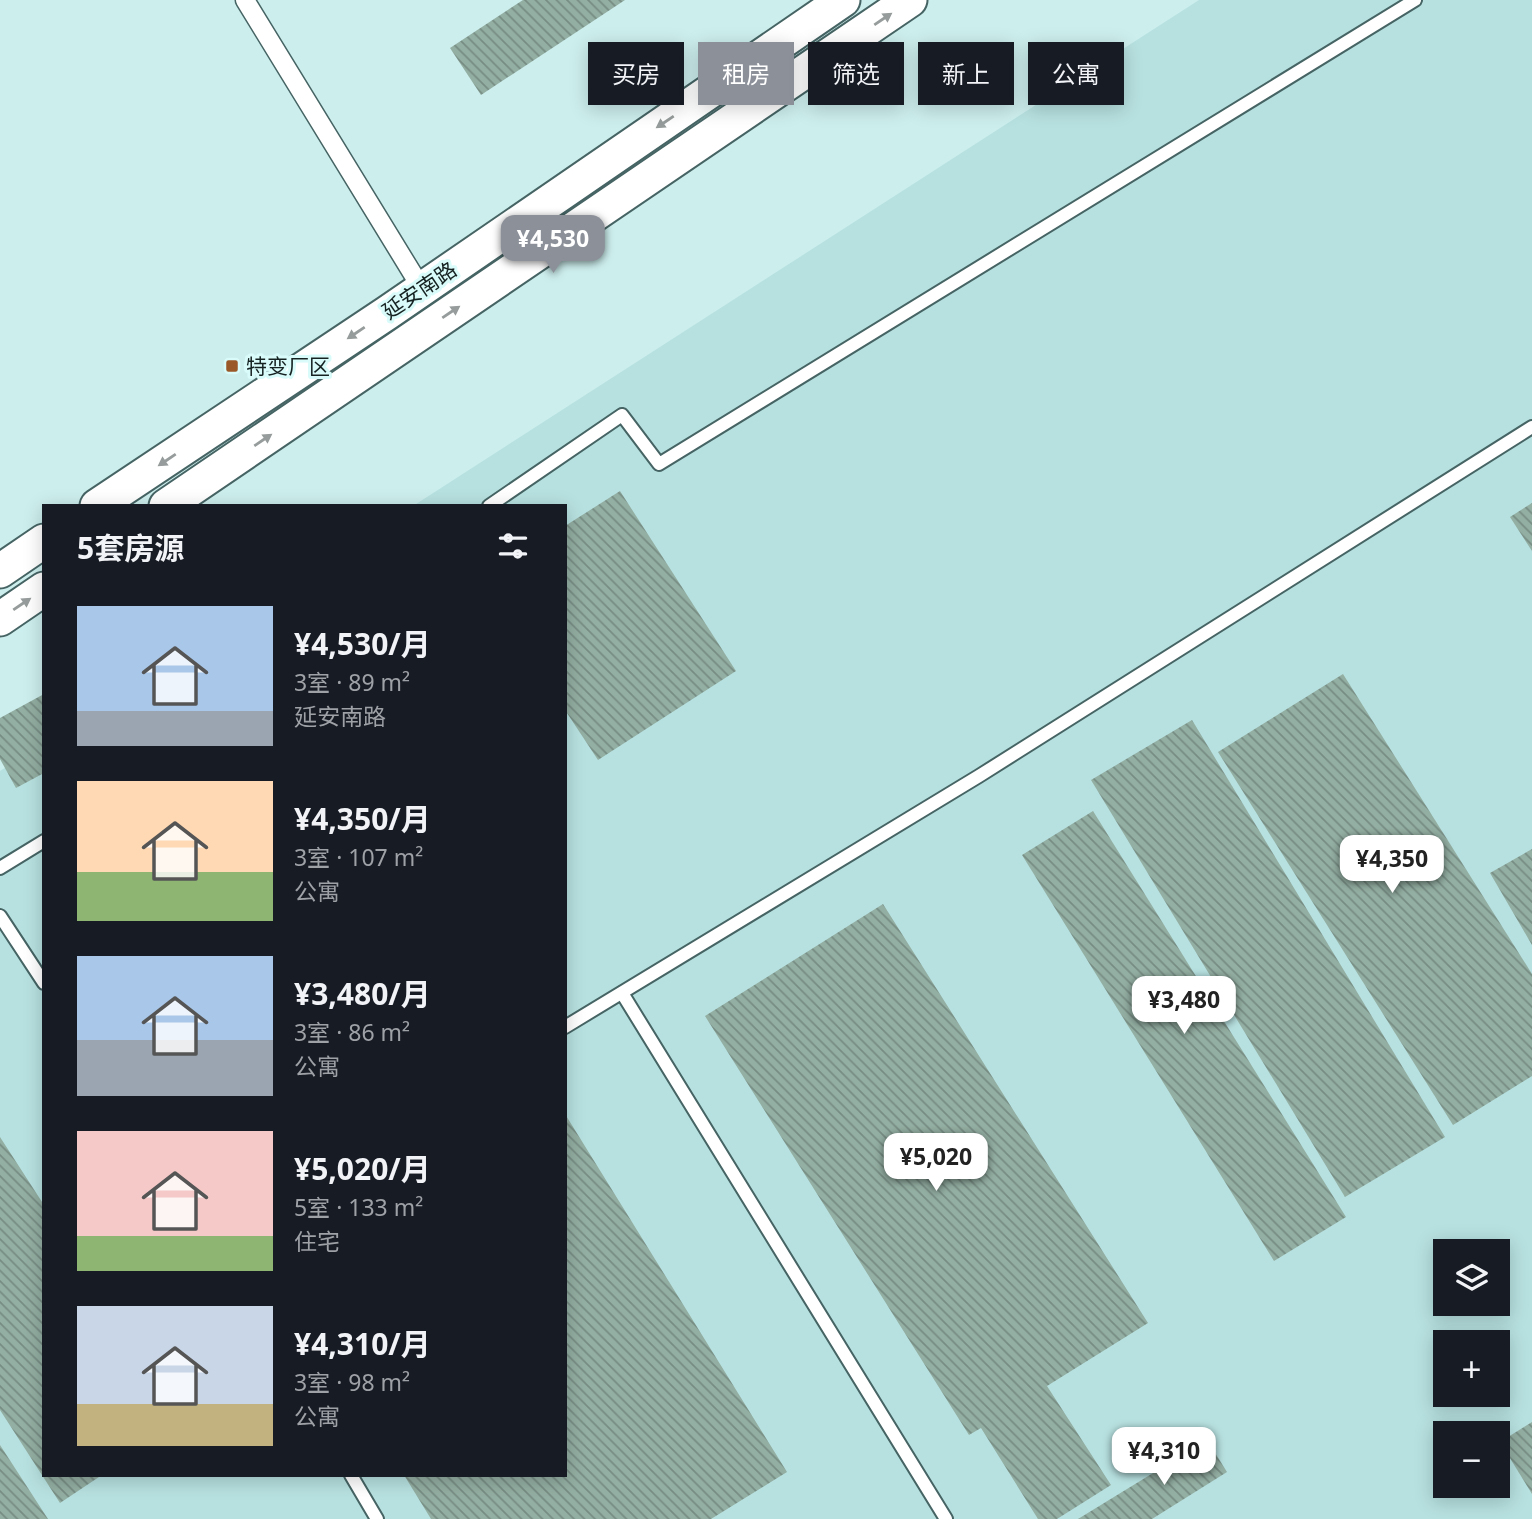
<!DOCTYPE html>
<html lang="zh">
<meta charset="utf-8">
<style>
:root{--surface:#171b24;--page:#242831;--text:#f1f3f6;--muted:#9ea1a6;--accent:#8c9099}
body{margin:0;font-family:"Noto Sans","Noto Sans SC",sans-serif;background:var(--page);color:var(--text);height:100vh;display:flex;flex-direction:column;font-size:26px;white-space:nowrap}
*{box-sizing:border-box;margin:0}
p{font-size:23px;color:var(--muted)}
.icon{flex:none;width:38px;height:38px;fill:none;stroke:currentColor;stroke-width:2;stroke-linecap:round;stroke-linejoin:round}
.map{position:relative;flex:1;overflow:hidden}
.side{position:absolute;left:42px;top:504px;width:525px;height:973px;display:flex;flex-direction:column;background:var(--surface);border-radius:0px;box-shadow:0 4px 18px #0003}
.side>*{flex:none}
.banner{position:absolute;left:588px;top:42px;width:665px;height:63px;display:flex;gap:14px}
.fabs{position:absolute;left:1433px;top:1239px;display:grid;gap:14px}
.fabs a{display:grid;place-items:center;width:77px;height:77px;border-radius:0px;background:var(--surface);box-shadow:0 4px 18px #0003;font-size:35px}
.price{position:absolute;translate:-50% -60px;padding:0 16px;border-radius:14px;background:#fff;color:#222;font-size:23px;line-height:46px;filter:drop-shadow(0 2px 4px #0008)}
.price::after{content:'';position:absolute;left:50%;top:42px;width:21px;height:16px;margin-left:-10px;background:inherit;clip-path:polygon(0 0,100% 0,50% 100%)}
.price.current{background:var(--accent);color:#fff}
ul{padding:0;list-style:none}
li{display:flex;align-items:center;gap:21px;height:175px;padding:0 35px}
li span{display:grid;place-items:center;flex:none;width:196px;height:140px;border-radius:0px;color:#555}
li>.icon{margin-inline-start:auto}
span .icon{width:84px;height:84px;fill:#fffc;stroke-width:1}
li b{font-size:30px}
h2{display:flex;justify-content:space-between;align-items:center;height:84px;padding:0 35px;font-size:30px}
.tag{padding:0 24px;border-radius:0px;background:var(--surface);box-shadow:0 4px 18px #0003;font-size:24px;line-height:63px}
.tag.current{background:var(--accent);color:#fff}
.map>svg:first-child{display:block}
.built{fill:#b7e1e0;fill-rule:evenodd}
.building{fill:url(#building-back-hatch)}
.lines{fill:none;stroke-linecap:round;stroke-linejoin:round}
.service-casing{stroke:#466464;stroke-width:16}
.pedestrian-casing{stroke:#466464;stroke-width:21}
.secondary-casing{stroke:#466464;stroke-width:37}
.service{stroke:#fff;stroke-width:12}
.pedestrian{stroke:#fff;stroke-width:18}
.secondary{stroke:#fff;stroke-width:33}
.oneway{fill:#969c9b}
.poi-dot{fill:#9a5727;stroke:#d9fbfa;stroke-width:2.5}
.labels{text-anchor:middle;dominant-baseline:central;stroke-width:6;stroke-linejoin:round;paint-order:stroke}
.street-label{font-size:21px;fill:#152221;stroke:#d9fbfa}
.poi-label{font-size:21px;fill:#152221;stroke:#d9fbfa;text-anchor:start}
</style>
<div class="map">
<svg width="1532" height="1519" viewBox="0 0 1532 1519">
<defs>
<pattern id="building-back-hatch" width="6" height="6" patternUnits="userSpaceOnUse" patternTransform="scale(1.75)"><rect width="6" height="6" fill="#93aea2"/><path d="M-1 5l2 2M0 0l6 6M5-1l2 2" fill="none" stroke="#778d84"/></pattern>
</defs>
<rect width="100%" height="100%" fill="#cceeed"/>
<path class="built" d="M1199,0H1532V1519H0V771L44,743V1475H565V506H413ZM1446,1251H1498V1304H1446ZM1446,1342H1498V1395H1446ZM1446,1433H1498V1486H1446Z"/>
<g class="building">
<polygon points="523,0 625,0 481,95 450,48"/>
<polygon points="620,491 736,671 598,760 565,710 565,526"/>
<polygon points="1532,503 1532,551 1510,517"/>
<polygon points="1343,674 1532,974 1532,1076 1453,1125 1218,752"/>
<polygon points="44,694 44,773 16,788 0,759 0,718"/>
<polygon points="1192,720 1445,1137 1345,1197 1091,780"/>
<polygon points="1093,811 1346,1217 1274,1261 1022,855"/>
<polygon points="1532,849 1532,945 1490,873"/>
<polygon points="883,904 1148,1323 1047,1386 1111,1485 1057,1519 1038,1519 981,1428 969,1435 705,1016"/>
<polygon points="565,1114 787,1472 711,1519 431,1519 404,1475 565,1475"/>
<polygon points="0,1137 44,1205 44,1475 102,1475 60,1503 0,1410"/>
<polygon points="1532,1422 1532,1494 1500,1442"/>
<polygon points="1207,1440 1227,1472 1152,1519 1078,1519"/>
<polygon points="0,1445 48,1519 0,1519"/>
</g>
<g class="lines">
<g class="service-casing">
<g id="service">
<polyline points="489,506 622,415 659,464 1415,0"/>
<polyline points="0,868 44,841"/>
<polyline points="0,916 44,983"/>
<polyline points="622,993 946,1519"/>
<polyline points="565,1027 979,776 1532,427"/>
<polyline points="351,1475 377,1519"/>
</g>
</g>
<g class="pedestrian-casing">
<polyline id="pedestrian" points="245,0 422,289"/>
</g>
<g class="secondary-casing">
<g id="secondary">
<polyline points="97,506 387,313 843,0"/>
<polyline points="166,506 910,0"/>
<polyline points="0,571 44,541"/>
<polyline points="0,619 44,589"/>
</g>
</g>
<use href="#service" class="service"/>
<use href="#pedestrian" class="pedestrian"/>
<use href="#secondary" class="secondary"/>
</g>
<defs><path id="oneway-solid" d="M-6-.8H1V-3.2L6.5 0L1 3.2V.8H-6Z" transform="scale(1.75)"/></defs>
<g class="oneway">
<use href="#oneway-solid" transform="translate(883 19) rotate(-34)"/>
<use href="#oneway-solid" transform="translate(665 122) rotate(146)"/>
<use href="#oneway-solid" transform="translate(451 312) rotate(-34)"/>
<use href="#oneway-solid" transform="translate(356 333) rotate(146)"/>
<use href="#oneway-solid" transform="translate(263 440) rotate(-34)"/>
<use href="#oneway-solid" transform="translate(167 460) rotate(146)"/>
<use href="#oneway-solid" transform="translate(22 604) rotate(-34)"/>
</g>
<rect class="poi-dot" x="225" y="359" width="14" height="14" rx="3.5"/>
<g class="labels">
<g class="street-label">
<text transform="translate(419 290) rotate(-34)">延安南路</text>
</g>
<g class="poi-label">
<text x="246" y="366">特变厂区</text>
</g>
</g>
</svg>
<div class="fabs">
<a><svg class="icon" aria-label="layers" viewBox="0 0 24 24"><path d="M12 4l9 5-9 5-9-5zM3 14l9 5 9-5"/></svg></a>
<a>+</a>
<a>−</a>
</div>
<b class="price current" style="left:553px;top:275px">¥4,530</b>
<b class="price" style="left:1392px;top:895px">¥4,350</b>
<b class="price" style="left:1184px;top:1036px">¥3,480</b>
<b class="price" style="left:936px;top:1193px">¥5,020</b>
<b class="price" style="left:1164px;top:1487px">¥4,310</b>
<div class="banner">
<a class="tag">买房</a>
<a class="tag current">租房</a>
<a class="tag">筛选</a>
<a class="tag">新上</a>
<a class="tag">公寓</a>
</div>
<section class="side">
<h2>5套房源<svg class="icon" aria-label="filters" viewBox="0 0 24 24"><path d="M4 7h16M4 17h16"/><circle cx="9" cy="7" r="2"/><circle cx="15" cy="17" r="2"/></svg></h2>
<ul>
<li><span style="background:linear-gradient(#a9c7e8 75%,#9aa5b1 0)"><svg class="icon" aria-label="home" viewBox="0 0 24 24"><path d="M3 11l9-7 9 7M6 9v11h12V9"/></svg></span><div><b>¥4,530/月</b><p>3室 · 89 m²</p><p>延安南路</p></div></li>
<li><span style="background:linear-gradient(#ffd9b3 65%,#8fb573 0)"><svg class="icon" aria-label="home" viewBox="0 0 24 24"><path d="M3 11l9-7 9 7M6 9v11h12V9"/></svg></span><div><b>¥4,350/月</b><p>3室 · 107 m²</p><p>公寓</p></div></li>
<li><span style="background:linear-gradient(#a9c7e8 60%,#9aa5b1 0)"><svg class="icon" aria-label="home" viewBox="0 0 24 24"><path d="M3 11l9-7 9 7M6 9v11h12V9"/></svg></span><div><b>¥3,480/月</b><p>3室 · 86 m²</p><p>公寓</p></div></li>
<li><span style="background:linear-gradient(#f6c9c9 75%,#8fb573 0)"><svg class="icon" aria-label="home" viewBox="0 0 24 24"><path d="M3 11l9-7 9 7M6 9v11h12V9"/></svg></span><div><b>¥5,020/月</b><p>5室 · 133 m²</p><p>住宅</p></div></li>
<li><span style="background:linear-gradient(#c9d6e8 70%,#c2b280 0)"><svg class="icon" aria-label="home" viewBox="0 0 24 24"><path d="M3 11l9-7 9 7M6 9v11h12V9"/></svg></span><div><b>¥4,310/月</b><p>3室 · 98 m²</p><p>公寓</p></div></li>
</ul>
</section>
</div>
